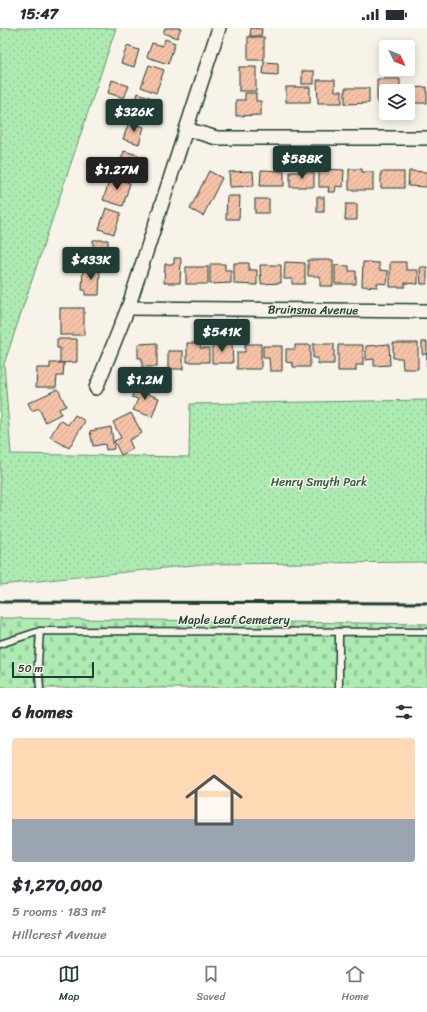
<!DOCTYPE html>
<meta charset="utf-8">
<style>
:root{--surface:#fff;--page:#f7f7f7;--text:#2b2b33;--muted:#7c7c81;--line:#e1e1e2;--accent:#1f3d34}
body{margin:0;font-family:Sriracha,sans-serif;background:var(--page);color:var(--text);height:100vh;display:flex;flex-direction:column;font-size:15px;white-space:nowrap}
*{box-sizing:border-box;margin:0}
p{font-size:13px;color:var(--muted)}
.icon{flex:none;width:22px;height:22px;fill:none;stroke:currentColor;stroke-width:2;stroke-linecap:round;stroke-linejoin:round}
.map{position:relative;height:660px;overflow:hidden}
.drawer{display:flex;flex-direction:column;background:var(--surface);flex:1}
.drawer>*{flex:none}
.needle{width:26px;rotate:133deg}
.buttons{position:absolute;left:379px;top:12px;display:grid;gap:8px}
.buttons a{display:grid;place-items:center;width:36px;height:36px;border-radius:4px;background:var(--surface);box-shadow:0 2px 10px #0003;font-size:20px}
.scale{position:absolute;left:12px;bottom:10px;width:82px;box-sizing:border-box;padding-left:4px;border:2px solid #1f3d34;border-top:0;font-size:11px;line-height:14px;white-space:nowrap;color:#1f3d34;-webkit-text-stroke:3px #f7f3e8;paint-order:stroke}
.price{position:absolute;translate:-50% -34px;padding:0 9px;border-radius:4px;background:var(--accent);color:#fff;font-size:13px;line-height:26px;filter:drop-shadow(0 1px 2px #0008)}
.price::after{content:'';position:absolute;left:50%;top:24px;width:12px;height:9px;margin-left:-6px;background:inherit;clip-path:polygon(0 0,100% 0,50% 100%)}
.price.current{background:#222;color:#fff}
ul{padding:0;list-style:none}
li{display:grid;align-content:center;gap:8px;height:212px;padding:0 12px}
li span{display:grid;place-items:center;height:124px;border-radius:4px;color:#555}
li>.icon{margin-inline-start:auto}
span .icon{width:72px;height:72px;fill:#fffc;stroke-width:1}
li b{font-size:17px}
h2{display:flex;justify-content:space-between;align-items:center;height:48px;padding:0 12px;font-size:17px}
.status{display:flex;justify-content:space-between;align-items:center;height:28px;padding:0 20px;background:var(--surface);direction:ltr}
.status svg{height:11px;fill:currentColor}
.tab-bar{display:flex;justify-content:space-around;align-items:center;height:56px;border-top:1px solid var(--line);background:var(--surface);font-size:11px;color:var(--muted)}
.tab-bar a{display:grid;justify-items:center;gap:2px}
.tab-bar .current{color:var(--accent)}
.map>svg:first-child{display:block}
.cemetery{fill:url(#cemetery-stones);stroke:#669473}
.park{fill:url(#park-dots);stroke:#669473}
.building{fill:url(#building-hatch);stroke:#1f3d34}
.lines{fill:none;stroke-linecap:round;stroke-linejoin:round}
.lane-casing{stroke:#1f3d34;stroke-width:9}
.street-casing{stroke:#1f3d34;stroke-width:16}
.lane{stroke:#f7f3e8;stroke-width:6}
.street{stroke:#f7f3e8;stroke-width:13}
.rail{stroke:#1f3d34;stroke-width:3}
.labels{text-anchor:middle;dominant-baseline:central;stroke-width:3;stroke-linejoin:round;paint-order:stroke}
.street-label{font-size:12px;fill:#1f3d34;stroke:#f7f3e8}
.park-label{font-size:12px;fill:#345747;stroke:#f7f3e8}
</style>
<div class="status"><b>15:47</b><svg viewBox="0 0 49 12"><path d="M0 12V9h3v3zM5 12V6h3v6zM10 12V3h3v9zM15 12V0h3v12zM26 1h20v11H26zM47 4h2v5h-2z"/></svg></div>
<div class="map">
<svg width="427" height="660" viewBox="0 0 427 660">
<defs>
<pattern id="cemetery-stones" width="16" height="16" patternUnits="userSpaceOnUse"><rect width="16" height="16" fill="#adebb2"/><path d="M2 7V4a2 2 0 0 1 4 0v3zM10 15v-3a2 2 0 0 1 4 0v3z" fill="#94ca9a"/></pattern>
<pattern id="park-dots" width="8" height="8" patternUnits="userSpaceOnUse"><rect width="8" height="8" fill="#adebb2"/><path d="M2 2h.1M6 6h.1" fill="none" stroke="#94ca9a" stroke-width="1.8" stroke-linecap="round"/></pattern>
<pattern id="building-hatch" width="6" height="6" patternUnits="userSpaceOnUse"><rect width="6" height="6" fill="#f7c3a8"/><path d="M-1 1l2-2M0 6l6-6M5 7l2-2" fill="none" stroke="#d3a891"/></pattern>
</defs>
<rect width="100%" height="100%" fill="#f7f3e8"/>
<filter id="ink" filterUnits="userSpaceOnUse"><feTurbulence type="fractalNoise" baseFrequency=".025" numOctaves="2"/><feDisplacementMap in="SourceGraphic" scale="8" xChannelSelector="R" yChannelSelector="G"/><feConvolveMatrix kernelMatrix="1 2 1 2 8 2 1 2 1" color-interpolation-filters="sRGB"/></filter>
<g filter="url(#ink)">
<polygon class="cemetery" points="0,590 427,596 427,660 0,660"/>
<polygon class="park" points="0,0 116,0 4,336 11,426 189,429 190,376 427,372 427,534 203,536 0,557"/>
<g class="building">
<polygon points="165,0 181,0 177,10 163,5"/>
<polygon points="251,0 262,1 261,8 250,8"/>
<rect x="248" y="9" width="16" height="23"/>
<polygon points="165,11 175,15 168,36 147,29 152,15 163,18"/>
<polygon points="127,18 139,22 134,39 121,35"/>
<polygon points="386,27 386,41 390,41 381,42 380,28"/>
<polygon points="264,34 278,35 278,47 263,46"/>
<polygon points="149,37 164,42 156,65 141,59"/>
<rect x="239" y="39" width="17" height="24"/>
<rect x="302" y="43" width="12" height="13"/>
<polygon points="377,51 400,51 400,63 386,63 386,75 377,75"/>
<polygon points="112,52 129,58 124,70 108,65"/>
<polygon points="317,52 335,52 335,63 342,63 342,75 318,75"/>
<rect x="286" y="59" width="24" height="15"/>
<polygon points="427,59 427,75 408,75 408,63 406,63 406,60"/>
<polygon points="345,60 369,60 369,75 345,76"/>
<polygon points="138,65 152,70 146,91 132,87"/>
<polygon points="245,65 256,65 256,73 261,73 261,87 236,88 236,72 245,72"/>
<polygon points="129,94 144,99 139,116 123,111"/>
<polygon points="124,123 138,127 131,149 117,144"/>
<polygon points="319,141 344,142 343,159 336,158 335,164 328,164 329,159 319,159"/>
<polygon points="349,141 362,141 362,144 373,144 373,162 349,162"/>
<polygon points="261,142 284,143 284,158 260,158"/>
<polygon points="209,143 222,150 203,188 190,181"/>
<polygon points="253,143 254,158 230,159 229,144"/>
<polygon points="409,143 427,144 427,159 408,158"/>
<rect x="290" y="144" width="24" height="15"/>
<rect x="381" y="144" width="23" height="16"/>
<polygon points="111,148 130,155 123,178 103,172"/>
<polygon points="227,168 240,168 239,191 226,191"/>
<rect x="317" y="169" width="7" height="15"/>
<rect x="255" y="171" width="14" height="14"/>
<polygon points="346,176 357,176 357,192 345,192"/>
<polygon points="106,180 121,185 114,206 99,201"/>
<polygon points="93,212 108,212 108,237 84,237 84,223 93,223"/>
<polygon points="174,230 181,230 180,255 164,255 165,236 174,236"/>
<polygon points="308,232 333,232 333,258 320,258 320,248 308,248"/>
<polygon points="285,234 305,235 305,256 292,256 292,251 284,251"/>
<polygon points="363,234 379,235 379,242 388,243 387,256 377,255 377,259 362,258"/>
<polygon points="390,234 406,234 406,242 418,242 418,256 405,255 405,259 390,259"/>
<polygon points="234,235 249,235 249,242 257,242 257,257 234,256"/>
<polygon points="210,236 225,236 225,242 231,242 231,255 210,256"/>
<polygon points="260,237 281,237 281,255 261,256"/>
<polygon points="335,237 349,238 349,243 356,243 356,256 335,256"/>
<rect x="186" y="239" width="22" height="17"/>
<polygon points="420,239 427,239 427,256 421,256"/>
<polygon points="83,240 100,241 99,267 85,267 85,262 82,262"/>
<rect x="60" y="280" width="24" height="27"/>
<polygon points="57,311 77,311 77,334 60,335 60,320 57,320"/>
<polygon points="422,314 427,314 427,338 427,326 422,326"/>
<polygon points="157,315 157,339 142,339 142,330 138,330 138,316"/>
<polygon points="187,315 201,315 200,320 209,320 209,334 187,334"/>
<polygon points="212,315 232,315 233,335 212,335"/>
<polygon points="393,315 418,315 418,341 403,341 402,330 393,330"/>
<polygon points="245,316 261,316 261,341 237,341 237,324 245,324"/>
<polygon points="313,316 334,316 334,336 318,336 318,330 313,330"/>
<polygon points="389,316 390,337 374,338 374,331 366,332 366,318"/>
<polygon points="295,317 310,317 310,339 293,339 293,335 286,334 286,321 295,321"/>
<polygon points="338,317 363,317 363,337 356,337 356,343 338,343"/>
<polygon points="263,318 282,318 282,343 270,343 269,330 263,330"/>
<rect x="168" y="323" width="15" height="18"/>
<polygon points="50,335 64,335 63,348 57,348 56,359 36,359 37,340 50,340"/>
<polygon points="137,355 150,360 148,366 159,370 152,389 133,382 138,371 132,369"/>
<polygon points="58,361 66,378 59,381 61,386 45,394 39,380 32,383 28,375"/>
<polygon points="131,385 142,405 129,412 133,421 121,427 114,413 121,410 113,394"/>
<polygon points="75,387 85,393 69,420 50,409 60,392 68,397"/>
<polygon points="111,399 114,421 106,422 105,416 93,418 90,403"/>
</g>
<g class="lines">
<g class="lane-casing">
<g id="lane">
<polyline points="339,604 339,660"/>
<polyline points="0,616 40,603 427,604"/>
<polyline points="40,660 38,635 40,603"/>
</g>
</g>
<g class="street-casing">
<g id="street">
<polyline points="186,101 217,110 427,110"/>
<path id="s1" d="M128,280L427,283"/>
<polyline points="96,360 128,280 219,0"/>
</g>
</g>
<use href="#lane" class="lane"/>
<use href="#street" class="street"/>
<polyline class="rail" points="0,574 427,575"/>
</g>
</g>
<g class="labels">
<g class="street-label">
<text stroke="none"><textPath href="#s1" startOffset="185">Bruinsma Avenue</textPath></text>
<text x="234" y="592">Maple Leaf Cemetery</text>
</g>
<g class="park-label">
<text x="319" y="454">Henry Smyth Park</text>
</g>
</g>
</svg>
<div class="buttons">
<a><svg class="needle" viewBox="-14 -14 28 28"><path d="M0-13l5 13h-10z" fill="#e53935"/><path d="M0 13l5-13h-10z" fill="#7c7c81"/></svg></a>
<a><svg class="icon" aria-label="layers" viewBox="0 0 24 24"><path d="M12 4l9 5-9 5-9-5zM3 14l9 5 9-5"/></svg></a>
</div>
<div class="scale">50 m</div>
<b class="price" style="left:134px;top:105px">$326K</b>
<b class="price" style="left:302px;top:152px">$588K</b>
<b class="price current" style="left:117px;top:163px">$1.27M</b>
<b class="price" style="left:91px;top:253px">$433K</b>
<b class="price" style="left:222px;top:325px">$541K</b>
<b class="price" style="left:145px;top:373px">$1.2M</b>
</div>
<section class="drawer">
<h2>6 homes<svg class="icon" aria-label="filters" viewBox="0 0 24 24"><path d="M4 7h16M4 17h16"/><circle cx="9" cy="7" r="2"/><circle cx="15" cy="17" r="2"/></svg></h2>
<ul>
<li><span style="background:linear-gradient(#ffd9b3 65%,#9aa5b1 0)"><svg class="icon" aria-label="home" viewBox="0 0 24 24"><path d="M3 11l9-7 9 7M6 9v11h12V9"/></svg></span><div><b>$1,270,000</b><p>5 rooms · 183 m²</p><p>Hillcrest Avenue</p></div></li>
</ul>
</section>
<nav class="tab-bar">
<a class="current"><svg class="icon" aria-label="map" viewBox="0 0 24 24"><path d="M3 6l6-2 6 2 6-2v14l-6 2-6-2-6 2zM9 4v14M15 6v14"/></svg>Map</a>
<a><svg class="icon" aria-label="saved" viewBox="0 0 24 24"><path d="M7 4h10v16l-5-4-5 4z"/></svg>Saved</a>
<a><svg class="icon" aria-label="home" viewBox="0 0 24 24"><path d="M3 11l9-7 9 7M6 9v11h12V9"/></svg>Home</a>
</nav>
